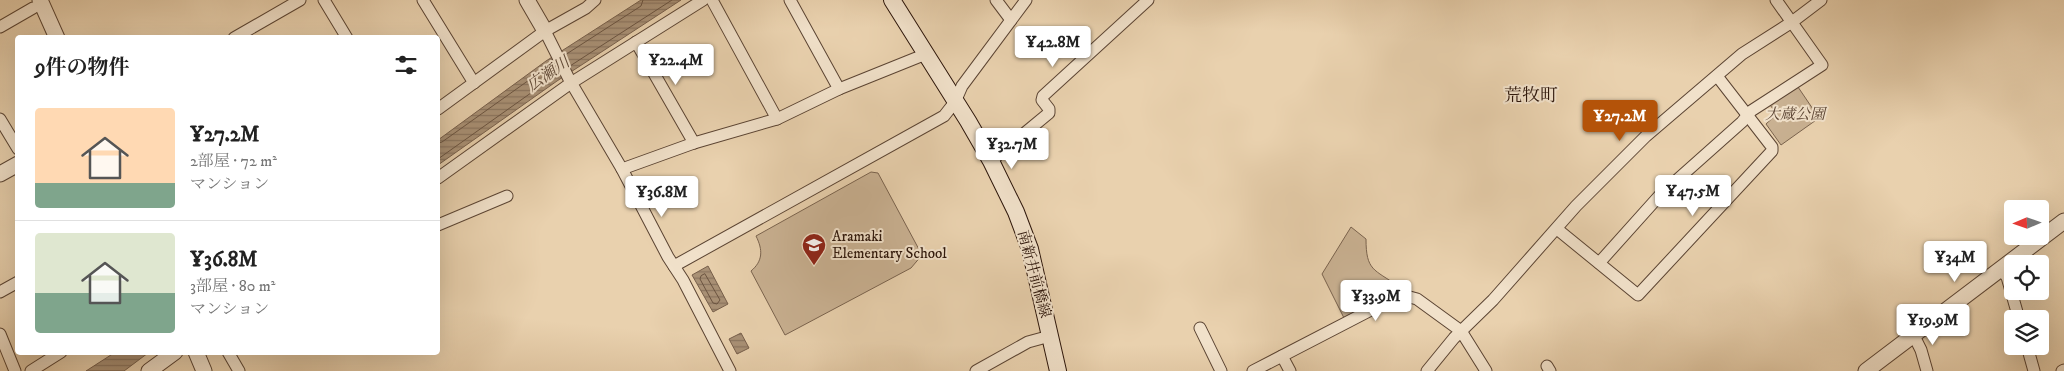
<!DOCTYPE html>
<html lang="ja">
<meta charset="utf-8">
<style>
:root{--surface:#fff;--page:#f2f2f2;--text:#222;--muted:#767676;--line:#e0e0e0;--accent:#b45309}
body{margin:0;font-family:"IM FELL DW Pica","Noto Serif JP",serif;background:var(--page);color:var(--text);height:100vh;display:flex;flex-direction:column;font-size:19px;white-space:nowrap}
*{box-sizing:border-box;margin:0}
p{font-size:16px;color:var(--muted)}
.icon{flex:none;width:28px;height:28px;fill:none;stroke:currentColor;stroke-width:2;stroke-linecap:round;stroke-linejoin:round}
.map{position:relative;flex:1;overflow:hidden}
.details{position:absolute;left:15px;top:35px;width:425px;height:320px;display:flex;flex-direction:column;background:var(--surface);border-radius:5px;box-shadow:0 5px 20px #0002}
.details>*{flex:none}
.needle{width:32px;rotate:268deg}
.controls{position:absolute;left:2004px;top:200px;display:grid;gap:10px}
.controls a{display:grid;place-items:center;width:45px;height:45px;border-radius:5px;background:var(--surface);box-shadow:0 5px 20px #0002;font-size:25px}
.price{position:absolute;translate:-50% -42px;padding:0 11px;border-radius:5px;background:#fff;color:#222;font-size:16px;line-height:32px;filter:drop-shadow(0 1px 2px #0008)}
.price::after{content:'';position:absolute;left:50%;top:30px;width:15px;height:11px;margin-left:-8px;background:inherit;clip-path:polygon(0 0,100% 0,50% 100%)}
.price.selected{background:var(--accent);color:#fff}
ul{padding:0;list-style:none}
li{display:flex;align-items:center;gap:15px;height:125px;padding:0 20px}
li+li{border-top:1px solid var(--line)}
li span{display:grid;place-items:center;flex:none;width:140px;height:100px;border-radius:5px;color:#555}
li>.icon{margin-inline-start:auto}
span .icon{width:60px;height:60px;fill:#fffc;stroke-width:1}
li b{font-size:21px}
h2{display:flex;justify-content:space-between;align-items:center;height:60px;padding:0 20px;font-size:21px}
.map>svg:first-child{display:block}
.park{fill:#c9b192;stroke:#7a634e}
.water{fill:url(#water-rules);stroke:#775f4b}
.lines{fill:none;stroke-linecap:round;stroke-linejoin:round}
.shore{stroke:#6a5340;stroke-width:1}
.minor-casing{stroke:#5b4433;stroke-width:13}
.tertiary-casing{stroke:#5b4433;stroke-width:17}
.secondary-casing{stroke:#2c150a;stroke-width:18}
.minor{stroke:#f1e1ca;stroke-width:11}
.tertiary{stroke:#f1e1ca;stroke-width:15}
.secondary{stroke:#f1e1ca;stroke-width:16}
.labels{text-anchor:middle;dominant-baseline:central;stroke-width:4;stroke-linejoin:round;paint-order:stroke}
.park-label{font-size:15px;font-style:italic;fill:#5b4433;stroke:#f1e1ca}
.poi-label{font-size:15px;fill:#2c150a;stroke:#f1e1ca;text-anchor:start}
.street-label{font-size:15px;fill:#2c150a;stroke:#f1e1ca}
.water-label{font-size:16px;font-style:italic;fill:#5e4735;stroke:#f1e1ca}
.quarter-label{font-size:18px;fill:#2c150a;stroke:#f1e1ca}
</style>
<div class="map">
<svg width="2064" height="371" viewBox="0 0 2064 371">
<defs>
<pattern id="water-rules" width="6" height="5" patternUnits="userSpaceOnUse" patternTransform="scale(1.25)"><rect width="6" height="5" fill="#a99176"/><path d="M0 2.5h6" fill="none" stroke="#8a755f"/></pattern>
</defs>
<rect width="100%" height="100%" fill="#e9d1ae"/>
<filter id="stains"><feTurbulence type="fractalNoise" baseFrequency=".004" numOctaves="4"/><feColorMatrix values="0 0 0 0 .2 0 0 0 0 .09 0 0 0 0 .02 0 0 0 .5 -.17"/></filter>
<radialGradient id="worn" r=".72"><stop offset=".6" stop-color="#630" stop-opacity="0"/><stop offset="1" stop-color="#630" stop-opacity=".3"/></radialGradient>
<g class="park">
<polygon points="1798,87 1819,118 1781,145 1766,124 1777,114 1770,105"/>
<path d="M871,172L878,173L922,255L911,268L785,335L751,271C763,261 763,250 756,236Z"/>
<path d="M1351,227L1366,239C1366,271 1374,269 1398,286V292L1344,318L1322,274Z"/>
</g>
<g class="water">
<polygon points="641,0 681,0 557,81 438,165 438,140 546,61"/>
<polygon points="708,266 728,304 713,312 692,275"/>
<polygon points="741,333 749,348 737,354 729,339"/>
<polygon points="114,353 114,352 148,353 124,371 86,371"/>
</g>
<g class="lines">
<g class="shore">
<polyline points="565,55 641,6 643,0"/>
<polyline points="570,66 672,0"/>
<polyline points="438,143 442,142 553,63"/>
<polyline points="438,159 559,73"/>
<polygon points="705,274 720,300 717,304 713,303 700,279 701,276"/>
</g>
<g class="minor-casing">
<g id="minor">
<polyline points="324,0 347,38"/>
<polyline points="423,0 474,83"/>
<polyline points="712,0 777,119"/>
<polyline points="790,0 839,89"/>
<polyline points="996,0 1011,20"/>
<polyline points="0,27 33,8"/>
<polyline points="545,31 569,79 622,169 668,257 683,280 730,371"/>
<polyline points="234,38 300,0"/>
<polyline points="636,42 694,143"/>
<polyline points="438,109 545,31 586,8 595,0"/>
<polyline points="0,119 18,149"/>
<polyline points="991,161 1049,113 1049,109 1042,100 1043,96 1148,0"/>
<polyline points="622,169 694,143 777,119 839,89 926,54"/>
<polyline points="438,178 571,83 703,0"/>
<polyline points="438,225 507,196"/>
<polyline points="1557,229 1638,295 1772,151 1772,147 1717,76"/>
<polyline points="1599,263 1660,195 1742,122 1751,111 1822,65 1776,0"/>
<polyline points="674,266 944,116 955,102 962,86 1026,0"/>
<polyline points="2000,268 2007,277 2019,319"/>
<polyline points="0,292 18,282"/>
<polyline points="1200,328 1221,371"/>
<polyline points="0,334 15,371"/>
<polyline points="1913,334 1921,350 1927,371"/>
<polyline points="2027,346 2034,371"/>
<polyline points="228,352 239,371"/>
<polyline points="1282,356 1290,371"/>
<polyline points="1547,366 1550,371"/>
<polyline points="31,371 61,352"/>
<polyline points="976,371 1028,342 1050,336"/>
<polyline points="1253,371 1392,299 1406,296 1417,299 1461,331 1486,371"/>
<polyline points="1427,371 1454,338 1493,300 1576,206 1646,136 1742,54 1792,22 1821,0"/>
<polyline points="2062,371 2064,370"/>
</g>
</g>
<g class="tertiary-casing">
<g id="tertiary">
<polyline points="40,0 57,38"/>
<polyline points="527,0 545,31"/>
<polyline points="0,174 18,164"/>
<polyline points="196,352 204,371"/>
<polyline points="149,371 175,352"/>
<polyline points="1866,371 2064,221"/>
</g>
</g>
<g class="secondary-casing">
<polyline id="secondary" points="892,0 968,121 991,161 1016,212 1030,249 1058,371"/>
</g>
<use href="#minor" class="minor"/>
<use href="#tertiary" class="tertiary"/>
<use href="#secondary" class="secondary"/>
</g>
<defs>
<g id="school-pin" transform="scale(1.25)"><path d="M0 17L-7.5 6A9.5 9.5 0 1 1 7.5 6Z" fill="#8f2418" stroke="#f1e1ca"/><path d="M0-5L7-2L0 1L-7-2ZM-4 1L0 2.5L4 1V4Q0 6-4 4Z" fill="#fff"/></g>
</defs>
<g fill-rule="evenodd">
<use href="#school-pin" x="814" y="245"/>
</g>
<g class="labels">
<g class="park-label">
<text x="1795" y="114">大蔵公園</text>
</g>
<g class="poi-label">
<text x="832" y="236">Aramaki<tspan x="832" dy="17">Elementary School</tspan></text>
</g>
<g class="street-label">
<text transform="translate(1034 274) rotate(75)">南新井前橋線</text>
</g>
<g class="water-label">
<text transform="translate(548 74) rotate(-35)">広瀬川</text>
</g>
<g class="quarter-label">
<text x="1531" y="96">荒牧町</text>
</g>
</g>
<rect width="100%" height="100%" filter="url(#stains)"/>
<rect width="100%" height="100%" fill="url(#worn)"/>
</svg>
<div class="controls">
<a><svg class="needle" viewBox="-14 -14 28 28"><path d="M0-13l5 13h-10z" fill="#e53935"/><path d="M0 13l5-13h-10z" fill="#767676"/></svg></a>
<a><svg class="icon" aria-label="locate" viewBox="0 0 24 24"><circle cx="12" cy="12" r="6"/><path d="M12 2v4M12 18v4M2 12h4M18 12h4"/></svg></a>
<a><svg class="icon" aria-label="layers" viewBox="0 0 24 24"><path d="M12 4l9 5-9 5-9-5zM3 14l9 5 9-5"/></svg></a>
</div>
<b class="price" style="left:1053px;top:68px">¥42.8M</b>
<b class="price" style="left:676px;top:86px">¥22.4M</b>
<b class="price selected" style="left:1620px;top:142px">¥27.2M</b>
<b class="price" style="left:1012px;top:170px">¥32.7M</b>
<b class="price" style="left:1693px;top:217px">¥47.5M</b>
<b class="price" style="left:662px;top:218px">¥36.8M</b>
<b class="price" style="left:1955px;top:283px">¥34M</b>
<b class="price" style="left:1376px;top:322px">¥33.9M</b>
<b class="price" style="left:1933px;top:346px">¥19.9M</b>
<section class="details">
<h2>9件の物件<svg class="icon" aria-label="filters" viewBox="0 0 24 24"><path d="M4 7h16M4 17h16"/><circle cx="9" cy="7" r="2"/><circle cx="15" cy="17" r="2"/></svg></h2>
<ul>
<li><span style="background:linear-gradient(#ffd9b3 75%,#7fa58c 0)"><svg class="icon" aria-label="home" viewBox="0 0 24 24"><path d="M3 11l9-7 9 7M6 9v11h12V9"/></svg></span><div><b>¥27.2M</b><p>2部屋 · 72 m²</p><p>マンション</p></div></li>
<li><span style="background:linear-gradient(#dfe7d0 60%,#7fa58c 0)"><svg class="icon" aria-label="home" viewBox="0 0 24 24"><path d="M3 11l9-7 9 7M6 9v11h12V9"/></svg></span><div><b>¥36.8M</b><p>3部屋 · 80 m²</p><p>マンション</p></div></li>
</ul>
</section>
</div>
